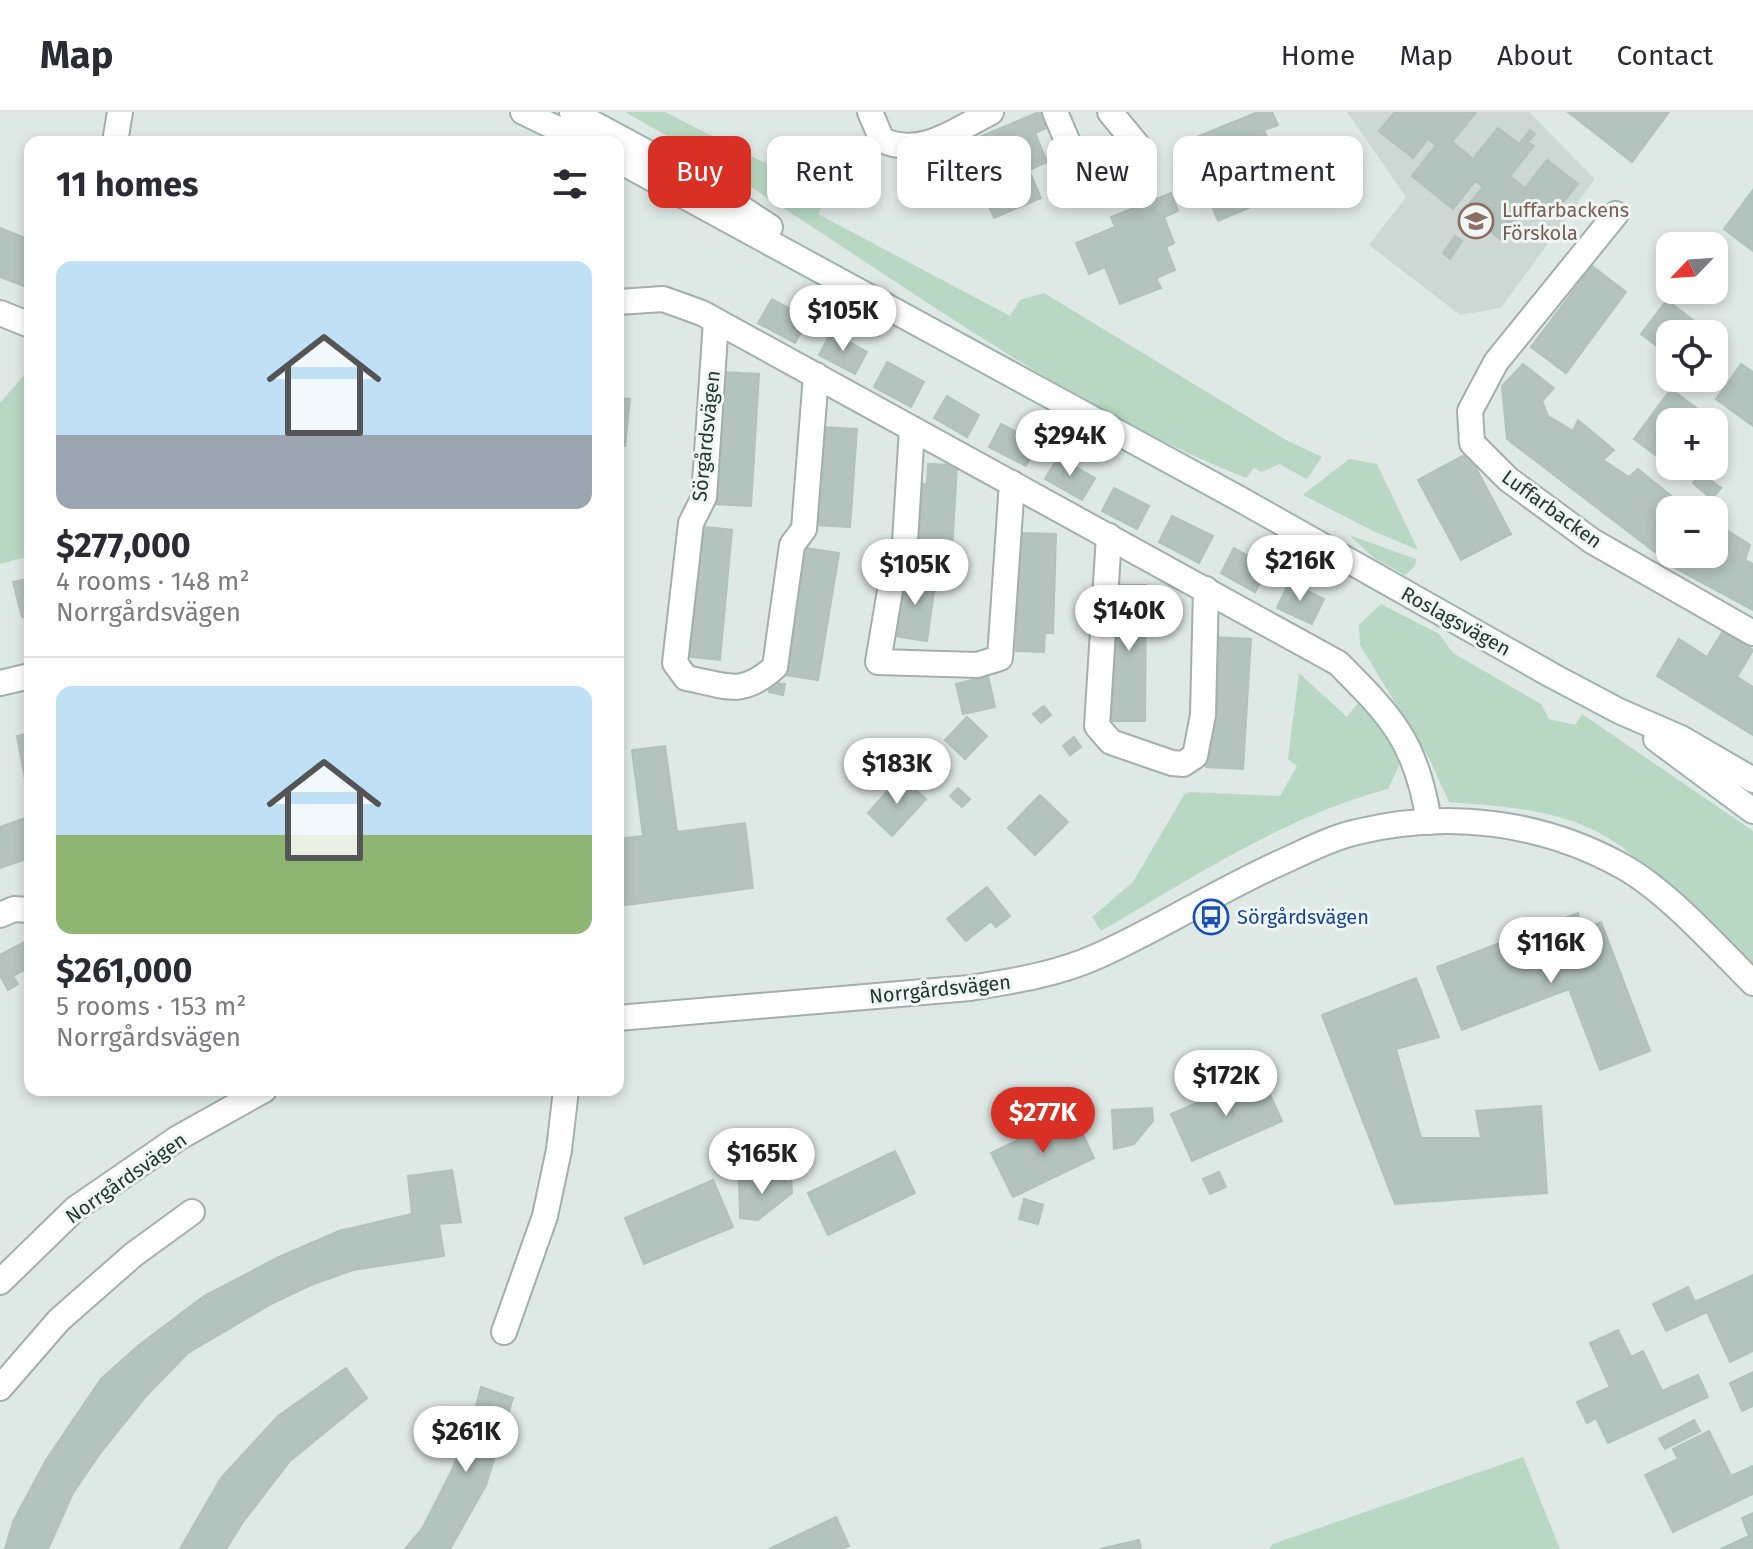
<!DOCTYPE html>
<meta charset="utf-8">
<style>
:root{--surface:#fff;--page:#f7f7f7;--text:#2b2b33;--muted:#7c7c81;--line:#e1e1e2;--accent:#d93025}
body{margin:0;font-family:"Fira Sans",sans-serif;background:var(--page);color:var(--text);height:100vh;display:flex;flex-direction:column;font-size:30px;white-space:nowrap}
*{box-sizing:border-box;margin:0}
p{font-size:26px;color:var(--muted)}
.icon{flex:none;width:44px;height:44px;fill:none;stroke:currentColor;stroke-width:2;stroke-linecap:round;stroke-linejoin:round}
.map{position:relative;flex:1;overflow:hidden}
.side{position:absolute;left:24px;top:24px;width:600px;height:960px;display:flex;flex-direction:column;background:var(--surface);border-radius:16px;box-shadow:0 4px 12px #0003}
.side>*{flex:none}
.top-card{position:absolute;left:648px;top:24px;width:760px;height:72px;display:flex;gap:16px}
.needle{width:52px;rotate:245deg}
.tools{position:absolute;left:1656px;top:120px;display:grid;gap:16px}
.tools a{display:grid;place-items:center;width:72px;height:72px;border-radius:16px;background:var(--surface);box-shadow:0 4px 12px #0003;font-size:40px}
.price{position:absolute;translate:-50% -68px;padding:0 18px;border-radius:28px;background:#fff;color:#222;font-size:26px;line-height:52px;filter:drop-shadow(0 2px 4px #0008)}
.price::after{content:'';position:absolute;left:50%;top:48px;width:24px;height:18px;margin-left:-12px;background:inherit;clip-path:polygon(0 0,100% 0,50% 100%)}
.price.active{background:var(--accent);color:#fff}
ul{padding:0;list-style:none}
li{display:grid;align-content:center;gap:16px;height:424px;padding:0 32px}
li+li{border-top:2px solid var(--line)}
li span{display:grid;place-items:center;height:248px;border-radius:16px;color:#555}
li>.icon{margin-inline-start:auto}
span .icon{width:144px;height:144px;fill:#fffc;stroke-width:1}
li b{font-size:34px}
h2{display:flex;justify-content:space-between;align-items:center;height:96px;padding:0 32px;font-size:34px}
.pill{padding:0 28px;border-radius:16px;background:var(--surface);box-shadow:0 4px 12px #0003;font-size:28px;line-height:72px}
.pill.active{background:var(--accent);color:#fff}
header{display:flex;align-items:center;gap:48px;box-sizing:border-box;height:112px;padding:0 40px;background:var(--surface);border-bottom:2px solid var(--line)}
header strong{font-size:38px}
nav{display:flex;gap:44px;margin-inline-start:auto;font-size:28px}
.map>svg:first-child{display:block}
.built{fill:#cdd8d4}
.green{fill:#b8d8c3}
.building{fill:#b4c3be;stroke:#b1c1bc;stroke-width:2}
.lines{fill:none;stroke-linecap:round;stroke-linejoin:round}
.street-casing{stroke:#a2afac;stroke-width:28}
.secondary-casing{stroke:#9fb3ad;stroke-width:28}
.street{stroke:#fff;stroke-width:24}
.secondary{stroke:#fff;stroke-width:24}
.labels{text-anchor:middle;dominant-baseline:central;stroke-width:6;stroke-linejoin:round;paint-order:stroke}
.education-label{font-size:20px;fill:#785e54;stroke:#eef5f2;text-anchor:start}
.street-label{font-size:20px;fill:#213732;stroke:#eef5f2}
.transit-label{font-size:20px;fill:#164399;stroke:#eef5f2;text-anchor:start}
</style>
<header>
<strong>Map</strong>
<nav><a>Home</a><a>Map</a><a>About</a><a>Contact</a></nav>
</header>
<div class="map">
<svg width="1753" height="1437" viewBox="0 0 1753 1437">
<rect width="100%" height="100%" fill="#dee8e5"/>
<polygon class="built" points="1347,0 1529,0 1595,67 1501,196 1460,203 1369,133 1406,85"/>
<g class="green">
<path d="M625,0H665L828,83L818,102L1010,204L1020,188L1044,181L1286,328L1322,345L1307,367L1279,352L1262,360L1254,356L1246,366C1021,276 836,116 625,0Z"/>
<polygon points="30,256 30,444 0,452 0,291"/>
<polygon points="1349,347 1377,352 1418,438 1373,419 1303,383"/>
<polygon points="1349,423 1416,447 1415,454 1405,463 1374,446"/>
<path d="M1381,492L1439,522L1453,541L1541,592L1549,607L1575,613L1582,602L1753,719V859C1711,817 1639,736 1587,715C1544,696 1495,694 1449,690L1430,648L1360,533L1359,513Z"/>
<path d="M1299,561L1347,605L1361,587L1391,619L1401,649L1388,677C1285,704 1192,766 1101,819L1092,805L1133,770L1184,683L1190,680L1280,684L1297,654L1288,647Z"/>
<polygon points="1523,1345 1560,1437 1269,1437 1273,1432"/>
</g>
<g class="building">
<polygon points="1039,0 1045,0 1051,14 1035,21 1047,50 1029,58 1041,86 994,106 978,69 964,75 954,52 982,40 977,26"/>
<polygon points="1258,0 1272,0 1278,13 1264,18 1277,49 1251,60 1263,90 1218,109 1201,68 1191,72 1184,53 1207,43 1199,24"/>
<polygon points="1395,0 1476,0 1452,30 1473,47 1498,16 1519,32 1530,18 1535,22 1528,30 1534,34 1510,64 1525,76 1547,48 1578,72 1551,105 1530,89 1500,127 1464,98 1483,75 1475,69 1453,97 1412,64 1436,33 1428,27 1413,46 1379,19"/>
<polygon points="1568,0 1669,0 1632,50"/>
<polygon points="1753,78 1753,139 1724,117"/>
<polygon points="1171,81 1178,99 1164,105 1174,131 1166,135 1175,158 1156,166 1161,176 1120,192 1105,155 1089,162 1076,131 1115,115 1111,105"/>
<polygon points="0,116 30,128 30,164 26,175 0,165"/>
<polygon points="1455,124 1462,129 1450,147 1443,141"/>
<polygon points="1592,154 1626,180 1566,261 1531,235"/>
<polygon points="772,187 808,207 795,231 758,211"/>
<polygon points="1667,188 1711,222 1670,222 1670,244 1641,222"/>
<polygon points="831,220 867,240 855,262 819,243"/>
<polygon points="887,250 924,270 911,295 874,275"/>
<polygon points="1523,252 1554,276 1542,289 1548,304 1573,319 1578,308 1614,338 1603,348 1629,365 1638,357 1675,387 1664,395 1670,399 1670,422 1655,440 1507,327 1502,274"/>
<polygon points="1741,252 1753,260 1753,314 1716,287"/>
<polygon points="723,260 759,262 751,394 715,392"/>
<polygon points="1671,277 1707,304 1703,310 1670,310 1670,354 1634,327"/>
<polygon points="947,284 979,303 967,325 934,306"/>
<polygon points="618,286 630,287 625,334 618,333"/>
<polygon points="1001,312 1038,331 1026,354 989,335"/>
<polygon points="819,315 857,317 850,415 812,413"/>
<polygon points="1468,341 1511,422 1461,448 1418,368"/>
<polygon points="618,342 622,343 619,412 618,412"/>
<polygon points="1058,345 1095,366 1082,388 1045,367"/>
<polygon points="928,352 957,353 952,438 916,436 920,372 927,372"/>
<polygon points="1701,361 1721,376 1712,387 1693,371"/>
<polygon points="1114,376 1149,394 1137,417 1102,399"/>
<polygon points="1172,404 1213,424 1199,451 1159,430"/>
<polygon points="1714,410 1750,433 1745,448 1753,452 1753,498 1666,451 1671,442 1714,442"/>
<polygon points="697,414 732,418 720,548 685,544"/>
<polygon points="1019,421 1056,422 1053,521 1045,521 1044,540 1016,539"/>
<polygon points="799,435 839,441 818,568 779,562"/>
<polygon points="1234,436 1268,455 1255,480 1221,461"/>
<polygon points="904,461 936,465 927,529 894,524"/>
<polygon points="30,466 30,503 22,505 13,470"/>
<polygon points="1289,470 1324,487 1312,512 1277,496"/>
<polygon points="1113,473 1146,473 1145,609 1112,609"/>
<polygon points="1723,519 1753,538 1737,565 1753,575 1753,623 1657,564 1679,527 1707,545"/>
<polygon points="1213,525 1251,527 1243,657 1206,655"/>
<polygon points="988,564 995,595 963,602 956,572"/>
<polygon points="771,570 785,572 783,583 769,580"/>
<polygon points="1044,594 1051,603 1041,611 1033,602"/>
<polygon points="967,605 987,624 965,647 945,628"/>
<polygon points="30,621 30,671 26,672 17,624"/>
<polygon points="1074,625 1081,635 1070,643 1063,634"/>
<polygon points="665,634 677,720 745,711 753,776 618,794 618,727 643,724 632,638"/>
<polygon points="901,664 926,687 892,724 868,701"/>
<polygon points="958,676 970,687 962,695 950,684"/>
<polygon points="1040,683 1068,710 1035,743 1008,716"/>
<polygon points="25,706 30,720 30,746 0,756 0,715"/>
<polygon points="987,775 1010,804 996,815 991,809 966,829 947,807"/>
<polygon points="1578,801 1583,817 1601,810 1650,939 1600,958 1569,877 1462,918 1437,855"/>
<polygon points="26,829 30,837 30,855 13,864 18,872 8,878 0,863 0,843"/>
<polygon points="1416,866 1439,925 1396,937 1421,1026 1481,1026 1476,999 1541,994 1547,1081 1395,1092 1322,903"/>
<polygon points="1261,963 1282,1009 1192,1049 1171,1002"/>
<polygon points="1152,996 1153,1009 1134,1032 1114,1037 1112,998"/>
<polygon points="1073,1001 1094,1046 1013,1085 991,1041"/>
<polygon points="895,1039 915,1081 828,1123 808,1081"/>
<polygon points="452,1058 461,1110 439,1112 444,1144 353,1158 311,1173 271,1192 188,1241 146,1284 101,1340 73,1381 48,1437 5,1437 13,1410 46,1348 101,1267 139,1233 204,1184 279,1145 339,1119 412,1102 408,1064"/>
<polygon points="1219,1060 1226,1075 1210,1082 1203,1067"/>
<polygon points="791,1065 792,1081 758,1108 740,1106 739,1067"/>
<polygon points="713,1068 733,1115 644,1152 625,1106"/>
<polygon points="1024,1087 1043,1093 1038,1112 1019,1107"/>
<polygon points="1753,1163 1753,1239 1730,1250 1707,1200 1666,1219 1653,1192 1688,1175 1695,1190"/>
<polygon points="1618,1218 1631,1245 1643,1239 1662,1279 1698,1263 1708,1285 1608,1331 1596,1306 1587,1311 1577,1290 1610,1275 1590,1231"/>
<polygon points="346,1256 367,1286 290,1349 243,1410 226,1437 180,1437 221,1366 278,1304"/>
<polygon points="1753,1260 1753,1294 1742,1299 1730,1271"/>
<polygon points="481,1275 513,1286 486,1373 450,1437 405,1437 422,1417 452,1358 472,1310"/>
<polygon points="1694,1308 1700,1319 1665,1337 1659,1327"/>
<polygon points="1709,1319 1731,1364 1753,1354 1753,1382 1673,1420 1645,1363 1678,1347 1673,1337"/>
<polygon points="1753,1401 1753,1437 1721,1437 1749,1424 1742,1406"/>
<polygon points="836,1405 849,1434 842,1437 769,1437"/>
<polygon points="1139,1428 1141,1437 1100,1437"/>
</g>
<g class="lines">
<g class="street-casing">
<g id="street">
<path d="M870,0L882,28C921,46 956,18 991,0"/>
<path d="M1055,0L1085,71L1092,80C1112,83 1130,67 1141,51L1138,34L1110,0"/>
<polyline points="115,30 120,0"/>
<polyline points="1616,102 1496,250 1470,299 1472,331 1508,367 1592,429 1753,521"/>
<path d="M618,190L663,187L702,201L1338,551C1392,605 1417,631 1429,710"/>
<polyline points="0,201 30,213"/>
<path d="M716,209L704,385L691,411L675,551L686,566C726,573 740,586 775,555L792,433L804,417L816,263"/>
<polyline points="912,317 904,446 893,461 878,550 977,553 1000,546 1012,371"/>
<polyline points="1109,424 1097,614 1111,630 1172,651 1183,652 1195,644 1203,603 1206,477"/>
<polyline points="0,571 30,564"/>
<polyline points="0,803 14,797 30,798"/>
<path d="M618,906L970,876C1014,869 1059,862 1100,843C1162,815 1221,777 1284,749C1306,739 1333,725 1357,720C1447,698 1541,709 1622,754C1667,779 1716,834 1753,871"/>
<polyline points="0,1170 75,1097 178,1026 264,978"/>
<polyline points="504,1220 545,1104 559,1038 566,978"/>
<polyline points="0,1276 59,1208 133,1143 192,1100"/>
</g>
</g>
<g class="secondary-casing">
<g id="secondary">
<polyline points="523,0 585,30"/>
<polyline points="572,0 698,68 770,115"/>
<polyline points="618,48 1238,386 1553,564 1619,599 1681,626 1753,668"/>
<polyline points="1656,627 1753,699"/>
</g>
</g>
<use href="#street" class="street"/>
<use href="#secondary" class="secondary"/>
</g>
<defs>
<g id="school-ring" transform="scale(1.8)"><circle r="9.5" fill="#eef5f2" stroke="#8d6e63" stroke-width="1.5"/><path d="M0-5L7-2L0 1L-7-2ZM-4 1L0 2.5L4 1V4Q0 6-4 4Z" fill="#8d6e63"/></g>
<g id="bus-ring" transform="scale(1.8)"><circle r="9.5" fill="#eef5f2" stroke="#1a4fb4" stroke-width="1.5"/><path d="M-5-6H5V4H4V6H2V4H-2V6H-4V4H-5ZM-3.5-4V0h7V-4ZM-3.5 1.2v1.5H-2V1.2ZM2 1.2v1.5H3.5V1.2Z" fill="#1a4fb4"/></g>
</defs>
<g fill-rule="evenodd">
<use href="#school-ring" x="1476" y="109"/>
<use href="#bus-ring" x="1211" y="805"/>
</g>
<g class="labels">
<g class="education-label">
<text x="1502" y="98">Luffarbackens<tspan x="1502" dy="23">Förskola</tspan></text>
</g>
<g class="street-label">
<text transform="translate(706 324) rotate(-84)">Sörgårdsvägen</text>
<text transform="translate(1552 397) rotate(36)">Luffarbacken</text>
<text transform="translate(1456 509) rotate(29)">Roslagsvägen</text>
<text transform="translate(940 877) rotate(-6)">Norrgårdsvägen</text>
<text transform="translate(126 1066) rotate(-35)">Norrgårdsvägen</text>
</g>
<g class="transit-label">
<text x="1237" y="805">Sörgårdsvägen</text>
</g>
</g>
</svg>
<div class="tools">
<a><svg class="needle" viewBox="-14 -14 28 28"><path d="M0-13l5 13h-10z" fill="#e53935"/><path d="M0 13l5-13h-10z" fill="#7c7c81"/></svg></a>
<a><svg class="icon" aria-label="locate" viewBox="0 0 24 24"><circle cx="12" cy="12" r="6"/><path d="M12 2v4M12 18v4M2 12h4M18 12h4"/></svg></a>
<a>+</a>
<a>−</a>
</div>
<b class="price" style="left:843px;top:241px">$105K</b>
<b class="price" style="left:1070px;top:366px">$294K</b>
<b class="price" style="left:1300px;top:491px">$216K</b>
<b class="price" style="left:915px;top:495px">$105K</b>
<b class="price" style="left:1129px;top:541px">$140K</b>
<b class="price" style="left:897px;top:694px">$183K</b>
<b class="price" style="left:1551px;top:873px">$116K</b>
<b class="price" style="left:1226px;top:1006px">$172K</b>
<b class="price active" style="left:1043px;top:1043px">$277K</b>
<b class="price" style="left:762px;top:1084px">$165K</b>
<b class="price" style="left:466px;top:1362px">$261K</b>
<div class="top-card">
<a class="pill active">Buy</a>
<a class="pill">Rent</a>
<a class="pill">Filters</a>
<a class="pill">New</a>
<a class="pill">Apartment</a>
</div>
<section class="side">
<h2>11 homes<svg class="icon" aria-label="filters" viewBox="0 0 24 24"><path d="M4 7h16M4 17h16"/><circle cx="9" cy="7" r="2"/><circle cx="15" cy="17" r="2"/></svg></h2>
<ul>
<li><span style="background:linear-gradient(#bfe0f5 70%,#9aa5b1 0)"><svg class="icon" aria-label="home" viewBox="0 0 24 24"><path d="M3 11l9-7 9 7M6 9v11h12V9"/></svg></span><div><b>$277,000</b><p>4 rooms · 148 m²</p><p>Norrgårdsvägen</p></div></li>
<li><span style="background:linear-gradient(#bfe0f5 60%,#8fb573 0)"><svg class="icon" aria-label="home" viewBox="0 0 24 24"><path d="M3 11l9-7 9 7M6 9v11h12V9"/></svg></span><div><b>$261,000</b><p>5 rooms · 153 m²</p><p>Norrgårdsvägen</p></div></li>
</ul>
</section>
</div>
